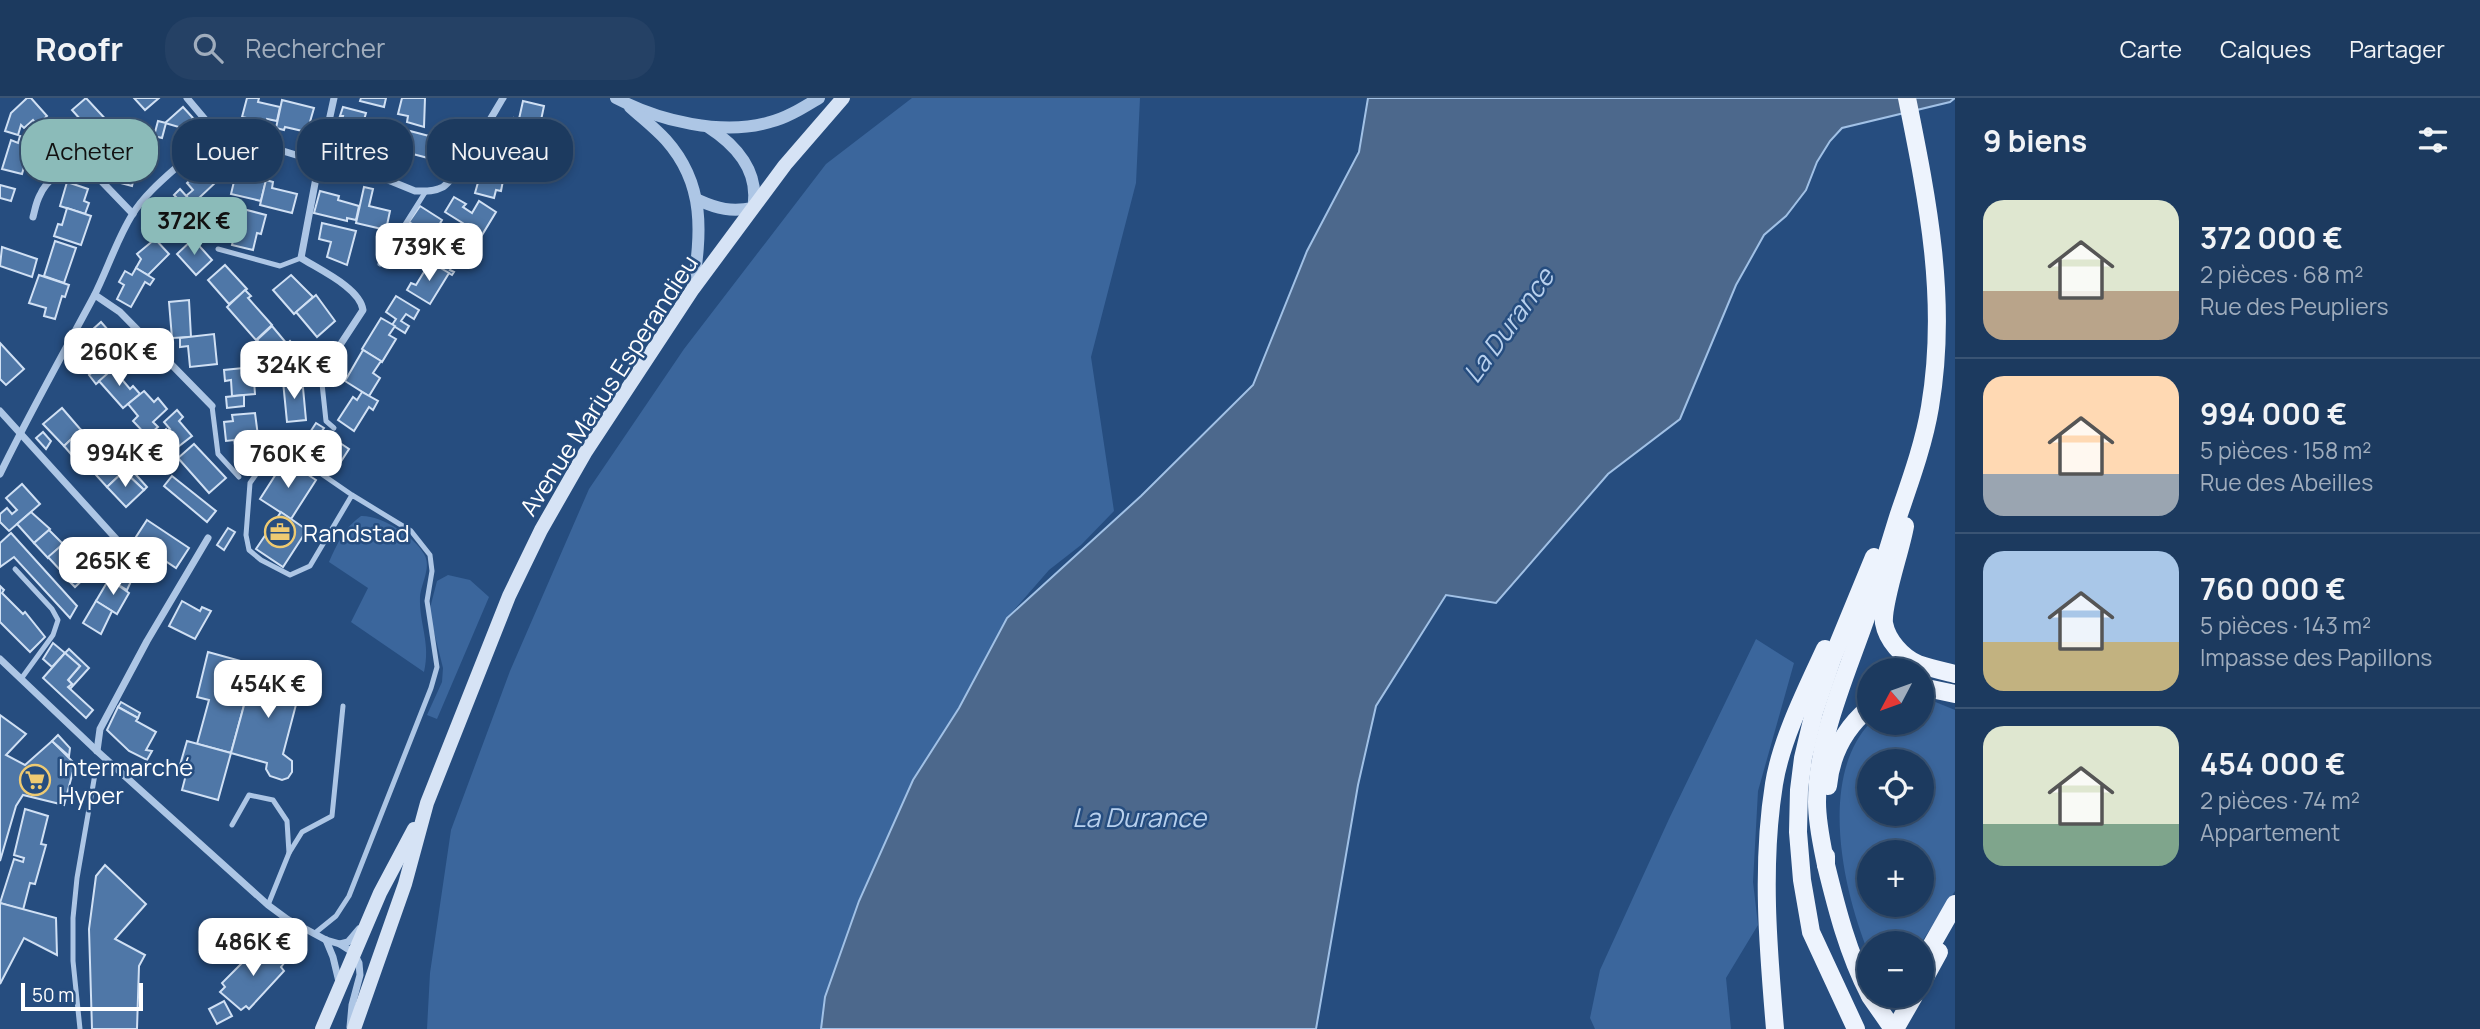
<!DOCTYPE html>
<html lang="fr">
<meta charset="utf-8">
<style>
:root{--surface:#1c3a5f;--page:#254165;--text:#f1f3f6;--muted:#a0adbd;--line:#3a5474;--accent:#8bbbb9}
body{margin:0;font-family:Manrope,sans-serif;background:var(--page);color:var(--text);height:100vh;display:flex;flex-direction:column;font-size:26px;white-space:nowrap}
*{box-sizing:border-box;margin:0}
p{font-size:23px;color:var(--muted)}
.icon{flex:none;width:38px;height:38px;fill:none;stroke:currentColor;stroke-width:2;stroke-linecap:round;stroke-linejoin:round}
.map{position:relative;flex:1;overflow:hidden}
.side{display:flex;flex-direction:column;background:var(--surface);width:525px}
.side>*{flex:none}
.banner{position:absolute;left:21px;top:21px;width:665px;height:63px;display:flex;gap:14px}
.needle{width:46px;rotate:229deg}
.buttons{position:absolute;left:1857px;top:560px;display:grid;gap:14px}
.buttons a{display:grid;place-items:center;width:77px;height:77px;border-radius:50%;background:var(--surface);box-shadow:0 4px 10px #0003,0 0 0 2px var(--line);font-size:35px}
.scale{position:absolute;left:21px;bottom:18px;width:122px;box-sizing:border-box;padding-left:7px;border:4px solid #fff;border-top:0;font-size:19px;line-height:24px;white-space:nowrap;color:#fff;-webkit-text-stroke:5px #264d7f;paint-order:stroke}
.price{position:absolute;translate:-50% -60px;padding:0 16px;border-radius:14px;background:#fff;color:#222;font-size:23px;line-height:46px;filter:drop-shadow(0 2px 4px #0008)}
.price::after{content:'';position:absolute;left:50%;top:42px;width:21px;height:16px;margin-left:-10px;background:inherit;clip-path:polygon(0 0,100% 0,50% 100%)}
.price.active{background:var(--accent);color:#111}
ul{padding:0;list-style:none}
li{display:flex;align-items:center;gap:21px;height:175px;padding:0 28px}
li+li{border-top:2px solid var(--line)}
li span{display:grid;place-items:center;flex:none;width:196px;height:140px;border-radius:21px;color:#555}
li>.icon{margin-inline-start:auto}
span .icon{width:84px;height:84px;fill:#fffc;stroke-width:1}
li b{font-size:30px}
h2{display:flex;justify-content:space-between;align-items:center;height:84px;padding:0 28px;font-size:30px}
.tag{padding:0 24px;border-radius:28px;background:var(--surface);box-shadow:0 4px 10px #0003,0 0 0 2px var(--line);font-size:24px;line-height:63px}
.tag.active{background:var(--accent);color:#111}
header{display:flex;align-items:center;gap:42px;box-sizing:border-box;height:98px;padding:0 35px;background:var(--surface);border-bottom:2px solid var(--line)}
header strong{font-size:33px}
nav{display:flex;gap:38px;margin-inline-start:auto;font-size:24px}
.search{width:490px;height:63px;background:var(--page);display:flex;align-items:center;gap:18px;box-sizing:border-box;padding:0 24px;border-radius:28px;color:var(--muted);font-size:26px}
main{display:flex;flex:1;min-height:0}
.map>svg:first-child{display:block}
.green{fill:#3b669c;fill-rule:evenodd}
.water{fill:#4c688c;stroke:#a1c1e6;stroke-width:2}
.building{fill:#4f77a7;stroke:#d0e0f4;stroke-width:2}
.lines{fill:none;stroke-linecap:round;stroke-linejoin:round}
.service{stroke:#adc6e5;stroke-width:5}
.minor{stroke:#adc6e5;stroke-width:7}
.tertiary{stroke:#adc6e5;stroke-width:12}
.secondary{stroke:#d6e3f5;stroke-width:14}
.primary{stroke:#edf3fd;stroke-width:18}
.labels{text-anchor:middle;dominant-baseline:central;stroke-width:5;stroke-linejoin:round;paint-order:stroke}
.street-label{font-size:24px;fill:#fff;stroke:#264d7f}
.poi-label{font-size:24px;fill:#fff;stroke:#264d7f;text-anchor:start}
.water-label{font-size:26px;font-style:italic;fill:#b8d0ed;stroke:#264d7f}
</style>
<header>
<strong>Roofr</strong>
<div class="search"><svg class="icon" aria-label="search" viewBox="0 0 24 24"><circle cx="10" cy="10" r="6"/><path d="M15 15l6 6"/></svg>Rechercher</div>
<nav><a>Carte</a><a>Calques</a><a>Partager</a></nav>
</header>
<main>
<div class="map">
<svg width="1955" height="931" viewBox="0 0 1955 931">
<rect width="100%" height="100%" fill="#264d7f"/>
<g class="green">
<polygon points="912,0 1140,0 1136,85 1091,259 1114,413 1081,447 1049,472 1007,520 959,610 913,682 859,803 825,899 821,931 427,931 430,875 451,732 510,573 589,391 684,251 826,66"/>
<path d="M361,418C381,417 414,438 424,456C432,469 421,485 420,499C419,526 431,545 424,574L351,524L368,490L329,464C337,446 344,430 361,418Z"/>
<polygon points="448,477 470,482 489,499 437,621 427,617 442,584 443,570 429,514 437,483"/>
<polygon points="1756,541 1794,565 1758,693 1753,784 1758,827 1726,880 1731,931 1595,931 1590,920 1600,872 1669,721"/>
<path d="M1922,603H1933L1955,612V793L1921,845H1869V856C1843,793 1818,680 1870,625H1922ZM1869,663H1922V716H1869ZM1869,754H1922V807H1869Z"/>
</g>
<polygon class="water" points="1368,0 1955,0 1950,4 1842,30 1830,43 1817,64 1806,92 1786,118 1764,137 1736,187 1680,321 1608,376 1496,505 1446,497 1376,608 1358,687 1316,931 821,931 825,899 859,803 913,682 959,610 1007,520 1141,398 1253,287 1307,153 1359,54"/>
<g class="building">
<polygon points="27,0 31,0 47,18 37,27 33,22 24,30 21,27 18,37 5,33 11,15"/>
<polygon points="86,0 110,26 105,30 99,25 96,28 101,34 90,44 84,38 90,32 72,12"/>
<polygon points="134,0 159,0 145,12"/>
<polygon points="247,0 259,0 258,4 280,9 277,23 267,21 266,24 242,19"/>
<polygon points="361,0 386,0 384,9 360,3"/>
<polygon points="402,0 425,0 424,29 407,24 408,18 398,16"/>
<polygon points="282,2 314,10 307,34 285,29 284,32 276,30"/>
<polygon points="523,3 544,8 540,27 533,26 531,33 512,28 514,20 519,21"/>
<polygon points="183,9 193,20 182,30 165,25"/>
<polygon points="343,9 366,15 355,53 335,48 343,18 340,18"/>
<polygon points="128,23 150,29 142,56 120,49"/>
<polygon points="158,23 166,25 162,40 154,38"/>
<polygon points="410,33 433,39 428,60 405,54"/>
<polygon points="503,34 525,39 520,60 515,59 514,67 494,62 496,54 499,55"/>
<polygon points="20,38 35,42 33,49 30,48 22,76 2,71 11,42 18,45"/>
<polygon points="115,48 135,54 128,78 134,80 132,88 117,84 119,77 108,73"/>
<polygon points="485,60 504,64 503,71 483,67"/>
<polygon points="483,67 505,72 501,93 496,92 494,100 475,95"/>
<polygon points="203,70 216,84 200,99 206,105 199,111 186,98 193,92 187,85"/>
<polygon points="237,71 267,78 261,103 231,96"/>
<polygon points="266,82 273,84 272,90 297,96 292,115 260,107"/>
<polygon points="67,84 88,91 84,103 89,105 85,116 60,108"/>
<polygon points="0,87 15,91 11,103 0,100"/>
<polygon points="364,89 373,91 369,108 390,113 386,132 356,125"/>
<polygon points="180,91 196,109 173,130 176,133 168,141 150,122 176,99 174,97"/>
<polygon points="320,93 339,98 338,102 359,108 356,122 347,120 347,123 314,115"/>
<polygon points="454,99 466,106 463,109 472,115 479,103 496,114 482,137 445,114"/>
<polygon points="420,108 442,122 438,129 456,141 451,147 465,156 458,168 454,166 450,172 454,174 452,177 438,169 442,162 436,158 432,165 413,153 420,141 416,139 421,131 409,124"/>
<polygon points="67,110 91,118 81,147 54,138 58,126 62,127"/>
<polygon points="243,111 266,117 261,136 257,135 253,152 232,147 238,119 241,120"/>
<polygon points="322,125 356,133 347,167 327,159 331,144 319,141"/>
<polygon points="155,141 169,156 148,177 136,170 141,161 137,156"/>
<polygon points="193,141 212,162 196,177 177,156"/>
<polygon points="456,141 470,149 465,156 451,147"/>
<polygon points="55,143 76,150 64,185 44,178"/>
<polygon points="2,149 37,161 32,179 0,168"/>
<polygon points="430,164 449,175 430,206 407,192 411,185 416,187"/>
<polygon points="225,167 247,191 229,206 208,182"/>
<polygon points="136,170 154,181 150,187 145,184 131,209 117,201 124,187 119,184 125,173 132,177"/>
<polygon points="39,177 69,187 65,199 62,198 55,221 44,218 46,210 29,205"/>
<polygon points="291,177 313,199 294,216 273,192"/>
<polygon points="245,192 251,198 248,200 272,227 256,242 227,209"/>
<polygon points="316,197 335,223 317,239 296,214"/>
<polygon points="396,198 419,212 414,221 406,216 401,223 409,228 405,235 392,227 396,221 386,214"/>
<polygon points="189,202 191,239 172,240 169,204"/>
<polygon points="381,220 395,228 389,237 396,241 382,264 362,251"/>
<polygon points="101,224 109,233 105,236 120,252 101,269 100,268 93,274 79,258 85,247 98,235 92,232"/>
<polygon points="272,228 287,246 290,243 296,250 285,259 280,253 272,260 257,242"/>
<polygon points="214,236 217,266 190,269 188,248 180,249 180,240"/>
<polygon points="0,245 24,271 6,287 0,281"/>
<polygon points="363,252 381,263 373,275 380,280 369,298 345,283"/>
<polygon points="100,268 108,276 96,286 89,277"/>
<polygon points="116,268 122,275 119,278 130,291 133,288 140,296 123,310 99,283"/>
<polygon points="253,269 255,296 232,298 231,282 225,283 224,272"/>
<polygon points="299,281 300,290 303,290 306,322 287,324 283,283"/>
<polygon points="144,293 154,304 158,300 167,311 153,324 158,329 147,338 133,323 138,318 128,306"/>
<polygon points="362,294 378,303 373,312 369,309 354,333 338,322 353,299 357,302"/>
<polygon points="244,297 244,308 227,310 226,299"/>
<polygon points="62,310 81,332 64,348 43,326"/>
<polygon points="177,312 183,319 179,323 192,338 165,359 151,344 166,331 167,333 170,331 164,324"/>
<polygon points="255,315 258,338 254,339 254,345 235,347 234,342 226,343 224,324 233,323 232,317"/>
<polygon points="316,325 324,330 322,333 349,351 338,368 310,350 315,344 307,339"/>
<polygon points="81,332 101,354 83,370 64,348"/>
<polygon points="43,334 51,343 46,351 36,340"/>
<polygon points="110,346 129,369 124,373 103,352"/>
<polygon points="194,346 226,380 209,395 178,360"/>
<polygon points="103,352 124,373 107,389 87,367"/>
<polygon points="285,362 316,382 291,421 260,401"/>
<polygon points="129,369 147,389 144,392 124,373"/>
<polygon points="124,373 144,392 126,409 107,389"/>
<polygon points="172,378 216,413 207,424 164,388"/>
<polygon points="22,386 40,406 9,433 0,424 0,416 7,410 12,416 17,412 6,400"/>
<polygon points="31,414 50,431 34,445 17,426"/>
<polygon points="281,414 307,432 283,469 256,451"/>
<polygon points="147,422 189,450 176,470 134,442"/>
<polygon points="228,430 235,434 224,452 217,447"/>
<polygon points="49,432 63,446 48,460 34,445"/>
<polygon points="11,435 77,508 70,520 14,459 0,469 0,445"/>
<polygon points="62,447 77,461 62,474 48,459"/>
<polygon points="79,458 85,465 83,468 90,475 75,489 61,475"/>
<polygon points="122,459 138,468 127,492 109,481"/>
<polygon points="109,481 129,495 117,516 96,503"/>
<polygon points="0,488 4,492 2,495 23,516 25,514 45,539 30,554 0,524"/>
<polygon points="96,503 112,513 101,536 83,525"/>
<polygon points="182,503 200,513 202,509 211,513 195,541 169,528"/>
<polygon points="53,545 65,555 52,569 43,561"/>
<polygon points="69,551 89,570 70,591 68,589 72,586 68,582 80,568 65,555"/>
<polygon points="208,554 255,567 231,655 197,646 209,602 197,599"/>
<polygon points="65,555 80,568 68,582 72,586 68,589 93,612 86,620 43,580"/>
<polygon points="255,567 303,580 283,656 292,663 292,674 288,680 282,682 270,678 266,671 267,665 231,655"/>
<polygon points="121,604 140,615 138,620 118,609"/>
<polygon points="118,609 138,620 136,623 156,634 146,652 152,653 147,662 129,653 107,632"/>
<polygon points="0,617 26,636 6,657 25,667 52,643 75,666 64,707 23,697 16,708 0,763"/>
<polygon points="58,637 70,650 69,658 52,643"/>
<polygon points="187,643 231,655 218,702 182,692 188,669 180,667"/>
<polygon points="25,711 48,718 41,746 46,747 35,786 30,785 23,812 0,805 14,761 23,764 24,760 14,757"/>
<polygon points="105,767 146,806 115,841 145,857 139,868 137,931 92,931 89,831 96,778"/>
<polygon points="0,805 56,820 57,857 24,840 0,886"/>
<polygon points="265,847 275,855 280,855 278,858 285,864 281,869 284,873 249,911 246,908 241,912 220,894 225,889 222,885 259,848 262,851"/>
<polygon points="224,903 232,918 217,926 209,911"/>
</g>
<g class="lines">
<g class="service">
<polyline points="218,151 280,168 301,160"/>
<polyline points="380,166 426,93"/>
<polyline points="321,276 326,323 334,330"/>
<polyline points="212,308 218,356 239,379"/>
<polyline points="15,471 52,511 58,522 53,537 21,581"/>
<polyline points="232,727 249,697 273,702 287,723 289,755 268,807"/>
<polyline points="289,755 302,734 332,718 343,608"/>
<polyline points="315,835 336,818 349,798 431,590 437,569 427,503 432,473 430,457 411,433 352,397 294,357 285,355 272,358 266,362 250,385 246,437 249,452 261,462 290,477 310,468 352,397"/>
<polyline points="80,931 73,863 73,820 77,780 95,676 107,661"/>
</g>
<g class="minor">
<polyline points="187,0 214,32"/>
<polyline points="322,55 334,0"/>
<path d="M319,64L301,160C320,172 360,190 363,212L321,276"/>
<path d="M33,119C35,112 36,104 40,97C45,85 68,62 82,63L133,116"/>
<polyline points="95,197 120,214 212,308"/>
<polyline points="0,313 119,444"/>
<path d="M0,376C29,316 62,258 93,200C107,173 116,143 132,117C152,84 190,63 214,32L319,64L322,55L415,93C424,93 434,94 443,89C457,80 492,18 503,0"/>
<polyline points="0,561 97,653 268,807 287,821 326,842 340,846 354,855 359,865 360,877 352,907 350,929"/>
<polyline points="97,653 100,631 147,543 208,440"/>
<polyline points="326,842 333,859 339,884"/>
<polyline points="340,846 348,844 359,831"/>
</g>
<g class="tertiary">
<path d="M616,0C658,23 723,38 770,24C787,20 804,9 819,0"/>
<path d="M630,9C642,20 655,30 666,42C706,87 701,135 693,190"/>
<path d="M698,102C718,111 731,114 753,110C760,74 736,47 708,29"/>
</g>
<g class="secondary">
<polyline points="322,931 380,795 414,731"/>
<polyline points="354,931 405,786 427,705 509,498 541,432 585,355 693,191 785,67 843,0"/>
</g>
<g class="primary">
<path d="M1905,428C1901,452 1882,505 1884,525C1887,542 1902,559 1918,566C1930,570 1943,573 1955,576"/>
<polyline points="1922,589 1955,596"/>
<path d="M1828,688C1831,656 1845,630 1869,610"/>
<path d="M1826,758V767C1837,812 1848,855 1869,896"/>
<path d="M1826,767C1822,747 1817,726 1817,704C1817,644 1842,587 1862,531C1876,493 1887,454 1899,416C1911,381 1924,345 1930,309C1948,203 1928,104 1907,0"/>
<polyline points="1922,864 1955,806"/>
<polyline points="1922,885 1939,854"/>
<polyline points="1870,898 1893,931"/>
<path d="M1775,931C1768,849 1761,767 1774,686C1781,642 1806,592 1825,551"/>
<polyline points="1856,931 1811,834 1802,782 1798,734 1799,692 1803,660 1814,614 1832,561 1874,459"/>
<polyline points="1895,931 1914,898"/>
</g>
</g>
<defs>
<g id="office-ring" transform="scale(1.575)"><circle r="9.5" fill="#264d7f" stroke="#eeca72" stroke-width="1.5"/><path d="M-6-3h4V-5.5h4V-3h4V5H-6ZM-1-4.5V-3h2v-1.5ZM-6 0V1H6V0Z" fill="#eeca72"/></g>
<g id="supermarket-ring" transform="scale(1.575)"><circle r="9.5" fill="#264d7f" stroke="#eeca72" stroke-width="1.5"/><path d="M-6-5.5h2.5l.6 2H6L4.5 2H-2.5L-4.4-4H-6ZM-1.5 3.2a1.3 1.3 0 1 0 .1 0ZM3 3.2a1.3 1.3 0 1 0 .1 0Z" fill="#eeca72"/></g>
</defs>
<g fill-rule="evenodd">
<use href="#office-ring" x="280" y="434"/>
<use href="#supermarket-ring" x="35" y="682"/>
</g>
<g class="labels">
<g class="street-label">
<text transform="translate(608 287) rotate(-57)">Avenue Marius Esperandieu</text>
</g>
<g class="poi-label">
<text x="303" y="434">Randstad</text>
<text x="58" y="668">Intermarché<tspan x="58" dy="28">Hyper</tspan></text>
</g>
<g class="water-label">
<text transform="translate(1508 227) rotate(-54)">La Durance</text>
<text x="1139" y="719">La Durance</text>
</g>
</g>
</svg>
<div class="buttons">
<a><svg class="needle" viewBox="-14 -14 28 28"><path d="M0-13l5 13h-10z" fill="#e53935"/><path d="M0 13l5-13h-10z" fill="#a0adbd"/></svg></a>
<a><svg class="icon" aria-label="locate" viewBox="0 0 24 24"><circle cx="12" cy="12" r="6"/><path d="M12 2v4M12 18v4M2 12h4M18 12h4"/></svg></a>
<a>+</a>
<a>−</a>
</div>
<div class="scale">50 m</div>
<b class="price active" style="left:194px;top:159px">372K €</b>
<b class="price" style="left:429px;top:185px">739K €</b>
<b class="price" style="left:119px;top:290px">260K €</b>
<b class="price" style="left:294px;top:303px">324K €</b>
<b class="price" style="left:125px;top:391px">994K €</b>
<b class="price" style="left:288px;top:392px">760K €</b>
<b class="price" style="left:113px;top:499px">265K €</b>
<b class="price" style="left:268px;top:622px">454K €</b>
<b class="price" style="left:253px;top:880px">486K €</b>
<div class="banner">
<a class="tag active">Acheter</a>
<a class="tag">Louer</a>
<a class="tag">Filtres</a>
<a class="tag">Nouveau</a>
</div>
</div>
<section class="side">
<h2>9 biens<svg class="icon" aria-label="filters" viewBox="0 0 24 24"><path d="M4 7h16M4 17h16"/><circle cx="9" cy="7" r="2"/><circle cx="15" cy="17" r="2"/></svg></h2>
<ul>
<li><span style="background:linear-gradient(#dfe7d0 65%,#b9a48a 0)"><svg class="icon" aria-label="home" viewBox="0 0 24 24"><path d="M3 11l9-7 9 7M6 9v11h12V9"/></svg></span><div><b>372 000 €</b><p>2 pièces · 68 m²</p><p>Rue des Peupliers</p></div></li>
<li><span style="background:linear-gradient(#ffd9b3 70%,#9aa5b1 0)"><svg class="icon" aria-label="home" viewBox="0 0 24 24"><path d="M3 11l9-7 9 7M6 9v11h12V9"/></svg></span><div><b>994 000 €</b><p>5 pièces · 158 m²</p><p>Rue des Abeilles</p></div></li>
<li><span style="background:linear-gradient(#a9c7e8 65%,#c2b280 0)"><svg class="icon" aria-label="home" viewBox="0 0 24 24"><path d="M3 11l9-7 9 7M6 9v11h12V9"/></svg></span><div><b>760 000 €</b><p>5 pièces · 143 m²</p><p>Impasse des Papillons</p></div></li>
<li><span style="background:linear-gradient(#dfe7d0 70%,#7fa58c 0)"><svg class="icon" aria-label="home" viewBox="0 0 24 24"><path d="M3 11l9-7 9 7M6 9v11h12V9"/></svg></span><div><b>454 000 €</b><p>2 pièces · 74 m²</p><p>Appartement</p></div></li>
</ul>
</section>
</main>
